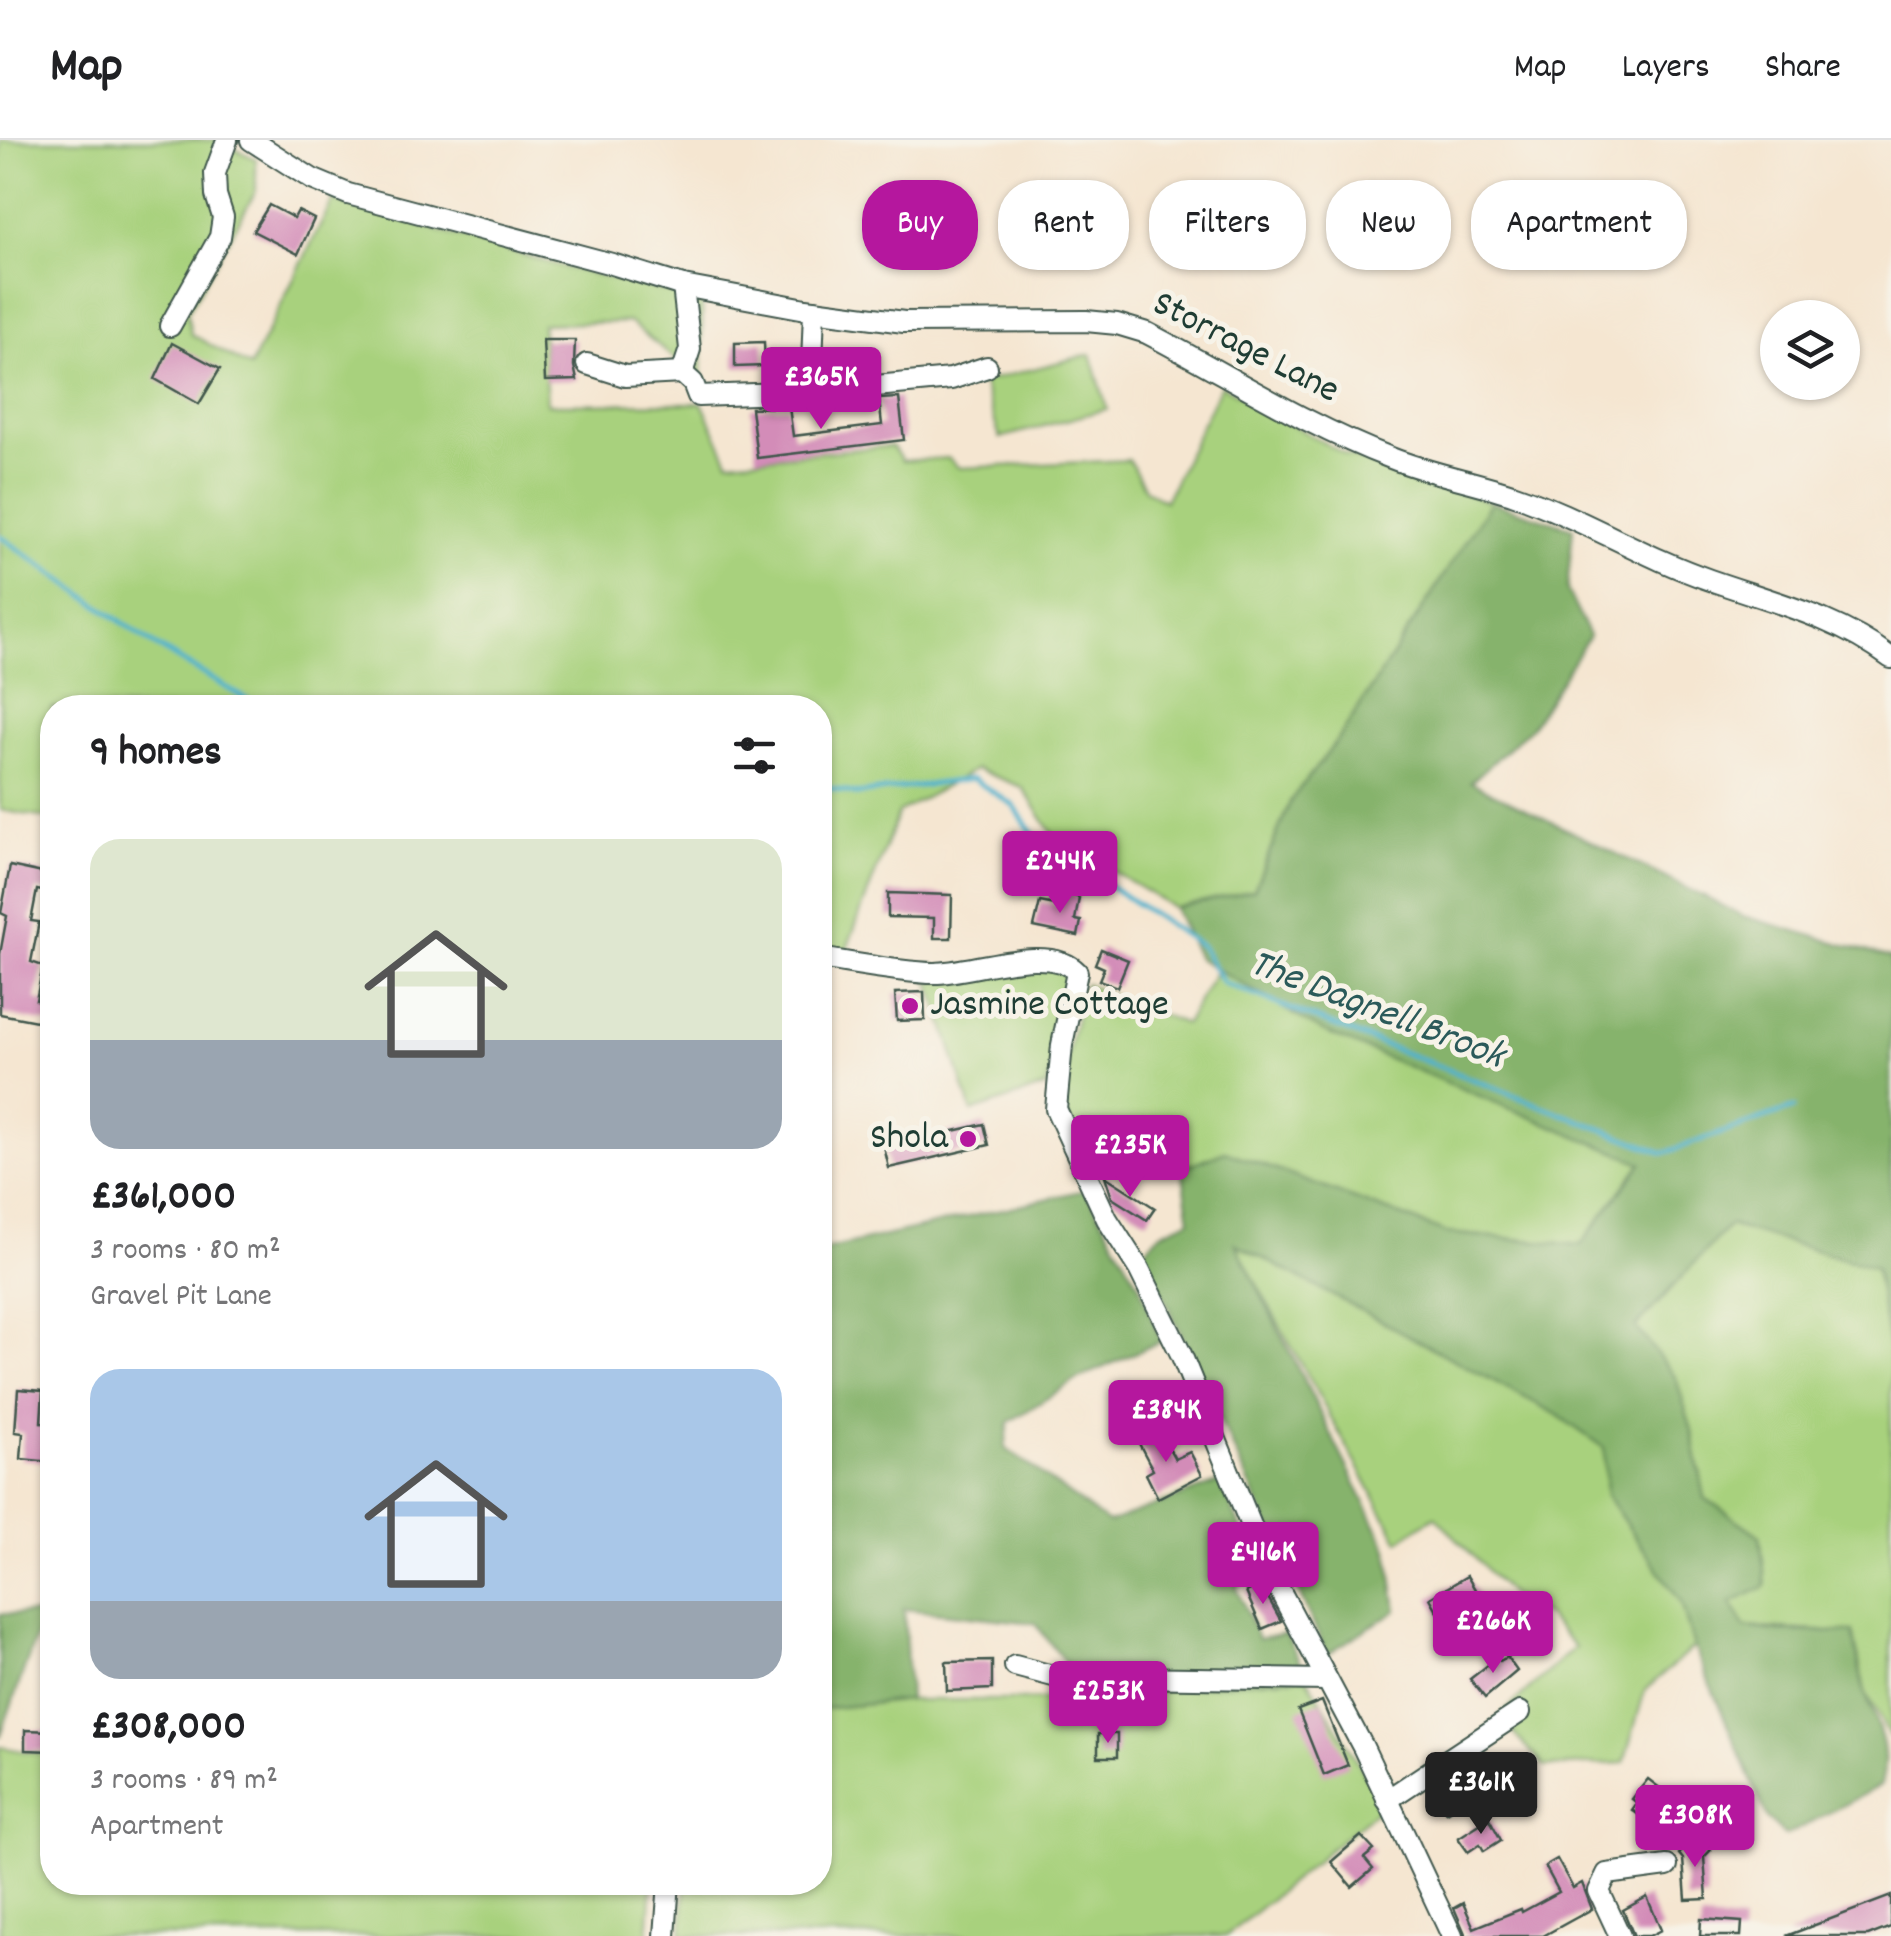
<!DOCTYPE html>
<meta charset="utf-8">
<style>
:root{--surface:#fff;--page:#f2f2f2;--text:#202124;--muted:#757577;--line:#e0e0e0;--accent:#b5179e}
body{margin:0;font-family:Dekko,sans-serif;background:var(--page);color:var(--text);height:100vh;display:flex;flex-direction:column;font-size:38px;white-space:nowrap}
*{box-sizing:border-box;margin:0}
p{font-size:32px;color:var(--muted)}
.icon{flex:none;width:55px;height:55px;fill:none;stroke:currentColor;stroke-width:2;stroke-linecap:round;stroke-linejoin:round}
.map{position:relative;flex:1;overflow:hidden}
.sheet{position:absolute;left:40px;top:555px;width:792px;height:1200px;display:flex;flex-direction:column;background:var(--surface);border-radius:40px;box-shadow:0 2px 8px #0004}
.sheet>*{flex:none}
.guide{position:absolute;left:862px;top:40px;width:878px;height:90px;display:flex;gap:20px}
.fabs{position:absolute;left:1760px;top:160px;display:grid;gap:20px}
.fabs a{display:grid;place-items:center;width:100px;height:100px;border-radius:50%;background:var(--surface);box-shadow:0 2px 8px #0004;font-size:50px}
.price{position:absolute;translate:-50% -85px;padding:0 22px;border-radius:10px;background:var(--accent);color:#fff;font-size:32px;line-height:65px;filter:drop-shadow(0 2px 5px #0008)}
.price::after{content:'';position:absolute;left:50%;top:60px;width:30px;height:22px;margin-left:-15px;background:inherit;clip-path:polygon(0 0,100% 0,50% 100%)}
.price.on{background:#222;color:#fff}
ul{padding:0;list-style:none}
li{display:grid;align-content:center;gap:20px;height:530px;padding:0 50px}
li span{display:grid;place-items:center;height:310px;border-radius:30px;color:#555}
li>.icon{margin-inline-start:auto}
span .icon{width:180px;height:180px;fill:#fffc;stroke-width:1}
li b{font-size:42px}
h2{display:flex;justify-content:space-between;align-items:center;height:120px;padding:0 50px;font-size:42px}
.pill{padding:0 35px;border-radius:40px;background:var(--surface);box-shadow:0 2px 8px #0004;font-size:35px;line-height:90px}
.pill.on{background:var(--accent);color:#fff}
header{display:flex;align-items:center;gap:60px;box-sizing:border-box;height:140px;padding:0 50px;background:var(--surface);border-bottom:2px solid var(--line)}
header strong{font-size:48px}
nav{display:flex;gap:55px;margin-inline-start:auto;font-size:35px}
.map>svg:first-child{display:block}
.green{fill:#a8d17d;stroke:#648758;stroke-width:2.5}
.forest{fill:#86b36c;stroke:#527850;stroke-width:2.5}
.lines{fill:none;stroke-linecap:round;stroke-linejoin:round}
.stream{stroke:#4fb3ce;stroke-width:5}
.building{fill:#d38cb8}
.minor-casing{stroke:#3f564c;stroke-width:24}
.minor{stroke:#fff;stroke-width:20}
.poi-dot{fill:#b5179e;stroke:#f7f3e8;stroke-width:4}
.labels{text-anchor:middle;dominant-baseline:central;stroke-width:10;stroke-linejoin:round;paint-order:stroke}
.street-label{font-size:38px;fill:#1f3d34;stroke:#f7f3e8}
.poi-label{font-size:38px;fill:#1f3d34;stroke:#f7f3e8;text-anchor:start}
.water-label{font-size:40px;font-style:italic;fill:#2b5a5a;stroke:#f7f3e8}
</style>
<header>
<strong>Map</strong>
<nav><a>Map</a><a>Layers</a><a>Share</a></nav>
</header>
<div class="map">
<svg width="1891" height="1796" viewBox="0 0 1891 1796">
<rect width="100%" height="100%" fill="#f7f3e8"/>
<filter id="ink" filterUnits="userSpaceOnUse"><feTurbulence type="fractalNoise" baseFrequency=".01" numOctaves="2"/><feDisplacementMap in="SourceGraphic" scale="20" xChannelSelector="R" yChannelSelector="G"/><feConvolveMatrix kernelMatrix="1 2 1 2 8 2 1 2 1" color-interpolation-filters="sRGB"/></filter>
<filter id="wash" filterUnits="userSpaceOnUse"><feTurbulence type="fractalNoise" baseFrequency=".0048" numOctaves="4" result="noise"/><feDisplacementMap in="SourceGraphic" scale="40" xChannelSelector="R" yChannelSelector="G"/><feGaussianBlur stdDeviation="2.25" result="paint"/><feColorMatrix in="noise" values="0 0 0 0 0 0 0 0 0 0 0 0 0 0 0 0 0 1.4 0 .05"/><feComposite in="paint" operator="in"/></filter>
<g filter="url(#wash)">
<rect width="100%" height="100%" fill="#f5e6d1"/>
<g class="green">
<polygon points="0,0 216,0 256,19 256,51 187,173 191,194 250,227 333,60 564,127 702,160 702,240 629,182 542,184 547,264 702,263 729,321 892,306 902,321 948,318 959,328 1129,320 1146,350 1165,361 1221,245 1346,315 1491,362 1340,597 1291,660 1254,750 1174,768 1054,696 1022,647 976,629 898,673 845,814 820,808 820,568 52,568 52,679 0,670"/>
<polygon points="1091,214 1107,269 1000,298 982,242"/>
<polygon points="1043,826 1070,835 1047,946 972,972 930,842"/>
<path d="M1217,829L1322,891L1642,1022L1581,1105L1447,1093L1225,1011L1182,1028L1071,994C1057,943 1071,893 1085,844L1185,884Z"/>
<polygon points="1729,1085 1876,1128 1891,1221 1891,1599 1865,1551 1853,1493 1745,1487 1731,1463 1760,1396 1705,1358 1691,1287 1636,1187"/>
<polygon points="1234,1103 1556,1274 1605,1308 1606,1355 1681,1462 1694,1507 1645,1550 1624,1623 1545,1627 1499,1577 1575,1507 1545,1475 1511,1455 1435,1376 1399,1401"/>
<polygon points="1307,1537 1383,1665 1226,1796 682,1796 685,1743 820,1742 820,1569 909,1560 1093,1560 1238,1542"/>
<polygon points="0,1607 52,1616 52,1742 652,1743 648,1796 0,1796"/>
</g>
<g class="forest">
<path d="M1491,362L1573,388L1567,450L1589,496L1531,587L1471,642L1743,776L1891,818V1221L1875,1128L1729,1085L1636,1187L1676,1238L1691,1287L1705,1358L1760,1396L1766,1446L1731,1463L1745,1487L1778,1491L1853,1492C1857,1511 1859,1531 1864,1549C1876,1585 1891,1605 1881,1645L1785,1696L1768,1679L1694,1507L1681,1462L1606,1355L1604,1308L1556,1274L1236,1104L1388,1409L1397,1470L1327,1514L1143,1111L1162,1092L1190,1080L1182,1028L1225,1011L1447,1093L1581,1105L1642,1023L1322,891L1198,818L1174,768L1254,750L1291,660L1340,597Z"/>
<polygon points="1085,1050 1140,1146 1161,1201 1078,1239 1009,1282 1005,1308 1108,1383 1220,1342 1262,1435 1236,1446 1258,1499 1286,1494 1307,1537 1238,1542 1093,1560 1035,1483 904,1469 909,1560 820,1569 820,1111"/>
<polygon points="0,1474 44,1474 0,1597"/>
</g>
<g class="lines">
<g class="stream">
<polyline points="0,396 156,506 261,568"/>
<polyline points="820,646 856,654 973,639 1013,665 1035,697 1201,806 1223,843 1664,1013 1794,968"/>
</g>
</g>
<g id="blocks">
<g class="building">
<polygon points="269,65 294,78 298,71 314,79 298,114 253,91"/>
<polygon points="543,200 575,200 574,226 577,240 545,241"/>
<polygon points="764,202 765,226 735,227 735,203"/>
<polygon points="172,203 220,229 199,264 155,239"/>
<polygon points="899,258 904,300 757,318 751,268 789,267 793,296 882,285 879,259"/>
<polygon points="10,726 52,735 52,753 37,750 31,781 39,782 31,822 43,826 36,860 52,863 52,884 0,874 0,814 7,776 1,773"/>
<polygon points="888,753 952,755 951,798 934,798 934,778 888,777"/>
<polygon points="1069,753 1079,758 1075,780 1081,781 1078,796 1034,787 1040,762 1060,766 1063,754"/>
<polygon points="1101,809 1128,820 1117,847 1099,840 1104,828 1095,824"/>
<polygon points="924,852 925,880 897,881 895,853"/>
<polygon points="984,984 989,1005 889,1028 884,1007"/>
<polygon points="1105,1036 1155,1068 1147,1080 1112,1058"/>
<polygon points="18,1249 43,1251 41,1282 52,1283 52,1322 21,1319 23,1293 15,1292"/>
<polygon points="1149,1286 1158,1304 1165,1301 1175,1319 1190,1312 1202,1335 1158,1358 1146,1334 1153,1330 1134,1294"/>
<polygon points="1467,1436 1479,1456 1466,1463 1476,1480 1451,1495 1430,1458"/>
<polygon points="1261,1445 1281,1481 1262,1489 1246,1452"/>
<polygon points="1507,1517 1517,1531 1485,1558 1470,1539 1497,1518 1500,1521"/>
<polygon points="992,1521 992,1549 947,1551 946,1522"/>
<polygon points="1322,1561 1348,1625 1324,1635 1298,1570"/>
<polygon points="25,1590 52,1591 52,1611 25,1610"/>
<rect x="1098" y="1594" width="19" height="23"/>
<polygon points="1458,1629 1474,1655 1446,1672 1434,1652 1440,1649 1437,1644"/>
<polygon points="1648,1639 1677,1661 1661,1682 1653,1676 1648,1682 1632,1670 1637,1663 1632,1659"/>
<polygon points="1489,1678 1501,1700 1484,1711 1480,1704 1468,1712 1458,1698"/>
<polygon points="1361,1696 1374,1710 1364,1718 1373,1729 1352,1747 1331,1722"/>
<polygon points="1698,1696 1711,1710 1704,1717 1707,1759 1686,1760 1683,1719 1679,1714"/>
<polygon points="1557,1719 1573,1748 1582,1743 1592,1769 1543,1796 1466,1796 1454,1768 1463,1763 1474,1788 1521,1769 1522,1772 1559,1752 1545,1726"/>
<polygon points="1891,1756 1891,1787 1868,1796 1786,1796"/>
<polygon points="1647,1757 1661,1790 1649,1796 1634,1796 1623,1770"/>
<polygon points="1701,1779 1742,1782 1741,1796 1700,1796"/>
</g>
</g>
</g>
<g filter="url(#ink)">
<use href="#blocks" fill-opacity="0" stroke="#3f564c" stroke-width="2.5"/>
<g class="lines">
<g class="minor-casing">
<g id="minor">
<path d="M251,0L312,39L348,54L612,124L683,146L806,169L904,182L1086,181L1117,184L1147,193C1228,235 1305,285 1391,318C1431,334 1474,341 1515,355C1582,378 1643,417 1710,440C1773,462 1837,477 1891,518"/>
<polyline points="814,170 811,252 951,239 987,227"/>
<polyline points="170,186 220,97 223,77 216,55 215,33 227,0"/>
<polyline points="587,224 625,236 682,233 690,209 683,146"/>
<polyline points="682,233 693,243 698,256 811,252"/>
<path d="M820,818C852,823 904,833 935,833C971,833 1049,802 1077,832L1062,905L1056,969L1107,1079L1139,1129L1181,1214L1270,1432L1363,1607L1452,1796"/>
<polyline points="1015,1526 1053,1536 1327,1540"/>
<polyline points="1387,1660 1520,1572"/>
<polyline points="665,1796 669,1742"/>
<polyline points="1620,1796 1599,1751 1607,1734 1667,1726"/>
</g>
</g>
<use href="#minor" class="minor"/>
</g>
</g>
<g class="poi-dot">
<circle cx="910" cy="866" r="10"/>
<circle cx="968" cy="999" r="10"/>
</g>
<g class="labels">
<g class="street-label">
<text transform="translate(1245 209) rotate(27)">Storrage Lane</text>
</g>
<g class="poi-label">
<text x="930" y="866">Jasmine Cottage</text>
<text x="948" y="999" text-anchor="end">Shola</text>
</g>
<g class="water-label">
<text transform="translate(1376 872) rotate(21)">The Dagnell Brook</text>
</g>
</g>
</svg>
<div class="fabs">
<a><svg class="icon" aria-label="layers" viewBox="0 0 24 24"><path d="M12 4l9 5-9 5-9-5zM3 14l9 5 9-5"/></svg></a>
</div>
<b class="price" style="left:821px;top:292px">£365K</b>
<b class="price" style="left:1060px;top:776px">£244K</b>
<b class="price" style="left:1130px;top:1060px">£235K</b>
<b class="price" style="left:1166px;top:1325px">£384K</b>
<b class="price" style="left:1263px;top:1467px">£416K</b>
<b class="price" style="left:1493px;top:1536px">£266K</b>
<b class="price" style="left:1108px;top:1606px">£253K</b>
<b class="price on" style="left:1481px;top:1697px">£361K</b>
<b class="price" style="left:1695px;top:1730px">£308K</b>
<div class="guide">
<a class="pill on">Buy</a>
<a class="pill">Rent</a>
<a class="pill">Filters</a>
<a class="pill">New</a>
<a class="pill">Apartment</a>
</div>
<section class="sheet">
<h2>9 homes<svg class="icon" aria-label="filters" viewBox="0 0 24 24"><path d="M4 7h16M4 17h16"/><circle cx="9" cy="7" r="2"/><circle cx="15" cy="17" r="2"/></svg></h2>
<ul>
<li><span style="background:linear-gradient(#dfe7d0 65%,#9aa5b1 0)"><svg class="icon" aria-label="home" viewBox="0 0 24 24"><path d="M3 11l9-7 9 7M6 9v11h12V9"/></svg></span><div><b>£361,000</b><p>3 rooms · 80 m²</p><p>Gravel Pit Lane</p></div></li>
<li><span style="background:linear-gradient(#a9c7e8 75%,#9aa5b1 0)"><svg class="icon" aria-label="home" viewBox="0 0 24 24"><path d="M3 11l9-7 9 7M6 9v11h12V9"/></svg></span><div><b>£308,000</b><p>3 rooms · 89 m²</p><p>Apartment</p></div></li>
</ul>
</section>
</div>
